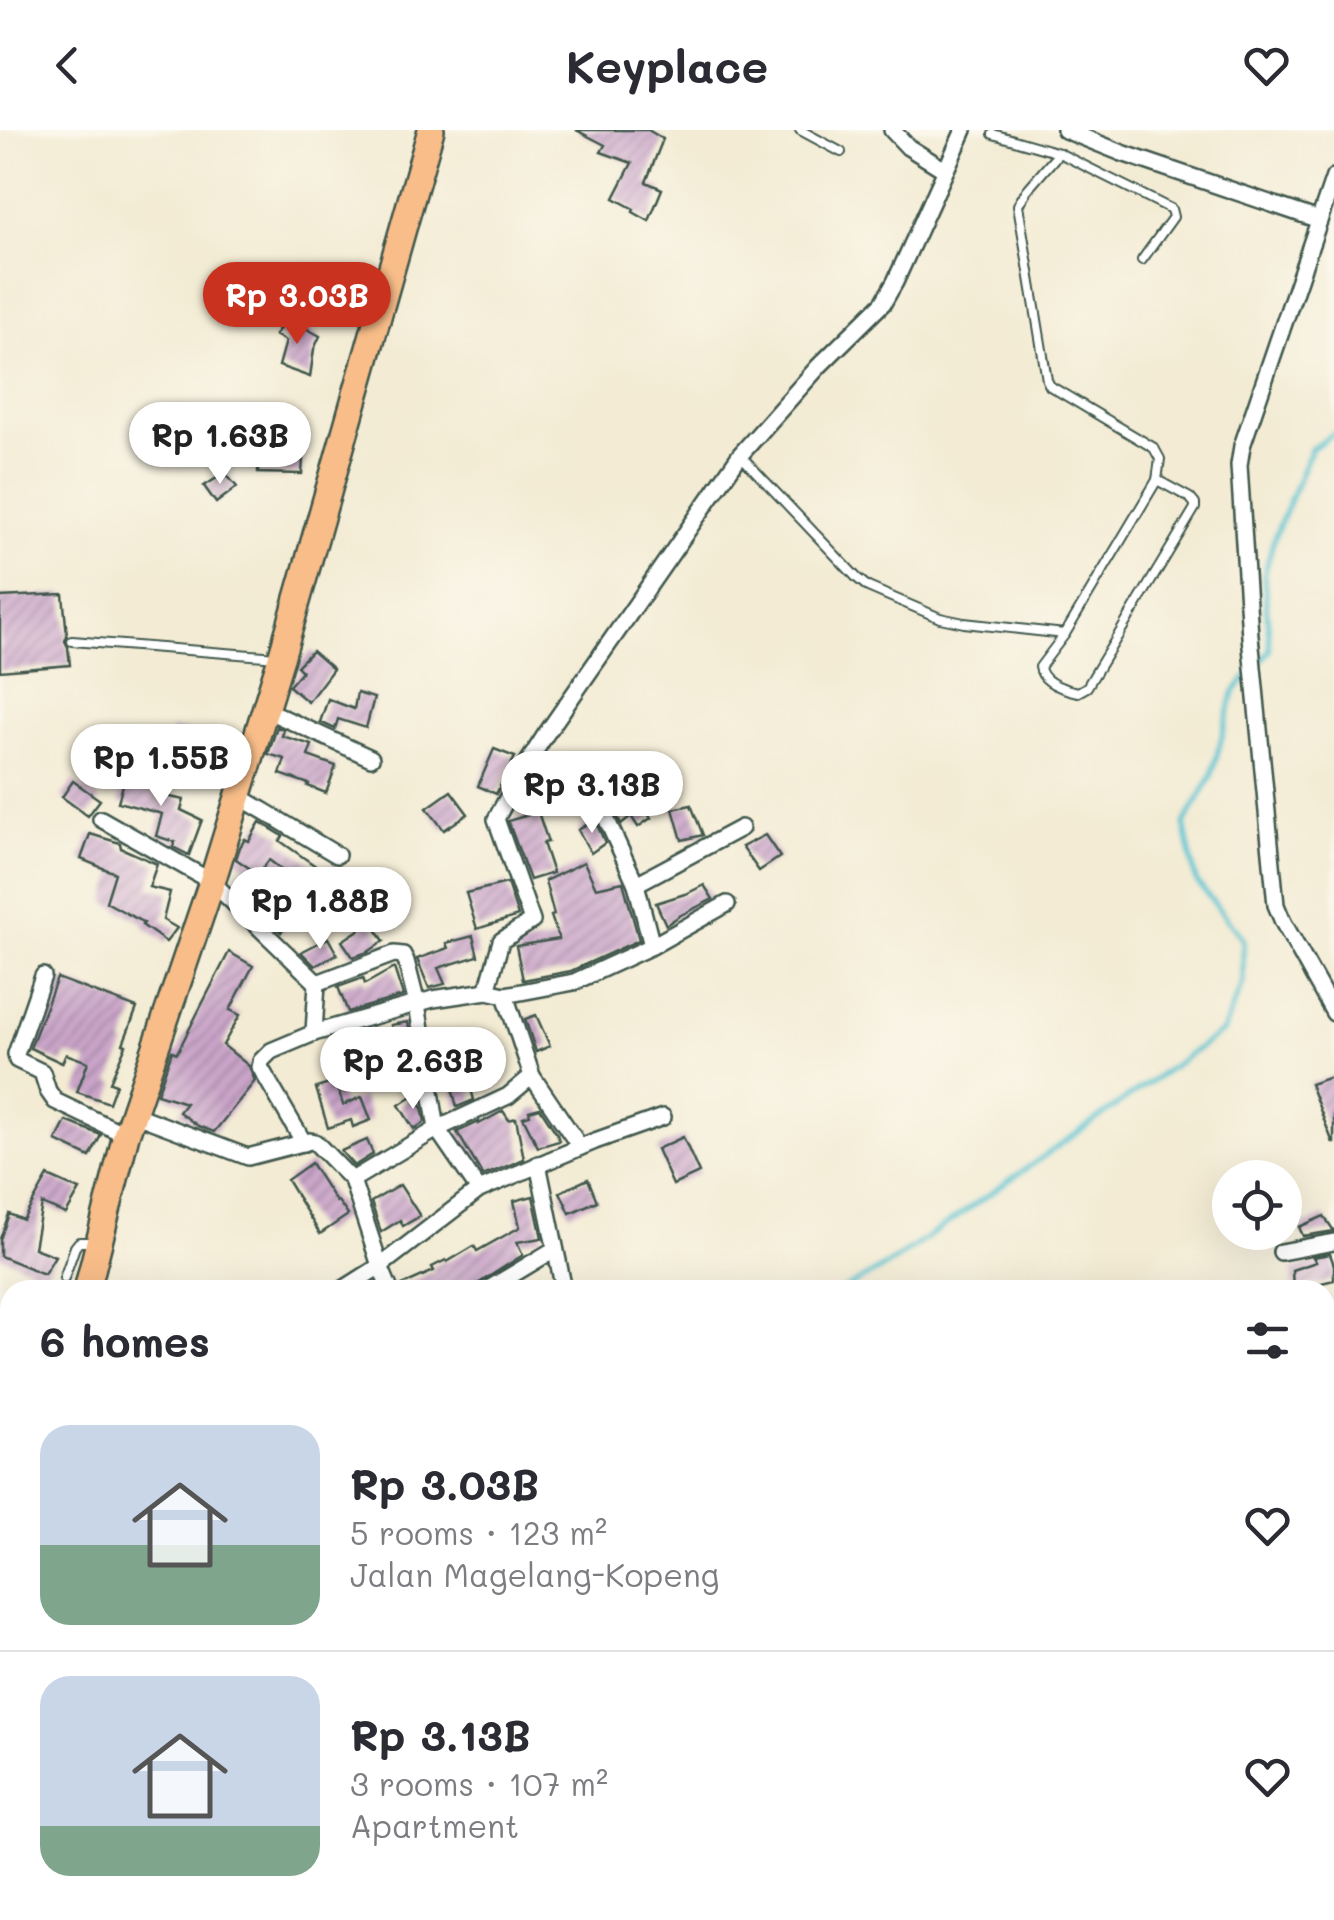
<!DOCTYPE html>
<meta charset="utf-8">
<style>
:root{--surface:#fff;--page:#f7f7f7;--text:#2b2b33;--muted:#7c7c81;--line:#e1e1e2;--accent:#c8321e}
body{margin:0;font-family:Mali,sans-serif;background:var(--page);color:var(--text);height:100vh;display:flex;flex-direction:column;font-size:38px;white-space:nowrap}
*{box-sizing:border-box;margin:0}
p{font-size:32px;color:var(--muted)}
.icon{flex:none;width:55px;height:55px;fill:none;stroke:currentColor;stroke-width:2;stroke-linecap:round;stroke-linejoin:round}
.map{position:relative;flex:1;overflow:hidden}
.side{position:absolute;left:0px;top:1150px;width:1335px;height:640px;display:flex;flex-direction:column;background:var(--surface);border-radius:30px 30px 0 0;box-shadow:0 10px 40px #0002}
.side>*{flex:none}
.fabs{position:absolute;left:1212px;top:1030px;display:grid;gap:20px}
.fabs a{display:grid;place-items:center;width:90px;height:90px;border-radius:50%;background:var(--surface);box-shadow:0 10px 40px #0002;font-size:50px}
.price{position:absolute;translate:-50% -85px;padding:0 22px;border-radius:35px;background:#fff;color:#222;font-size:32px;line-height:65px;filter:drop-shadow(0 2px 5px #0008)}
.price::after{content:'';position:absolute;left:50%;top:60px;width:30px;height:22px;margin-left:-15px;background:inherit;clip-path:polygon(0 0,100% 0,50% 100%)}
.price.on{background:var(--accent);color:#fff}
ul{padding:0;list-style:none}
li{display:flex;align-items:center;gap:30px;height:250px;padding:0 40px}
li+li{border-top:2px solid var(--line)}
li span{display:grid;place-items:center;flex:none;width:280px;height:200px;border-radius:30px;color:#555}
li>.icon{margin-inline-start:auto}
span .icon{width:120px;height:120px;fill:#fffc;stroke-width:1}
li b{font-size:42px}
h2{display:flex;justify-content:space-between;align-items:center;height:120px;padding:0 40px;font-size:42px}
header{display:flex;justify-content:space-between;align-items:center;height:130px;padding:0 40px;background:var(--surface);font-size:45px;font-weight:700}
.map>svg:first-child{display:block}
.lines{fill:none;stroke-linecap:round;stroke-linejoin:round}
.stream{stroke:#57c3d1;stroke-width:5}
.building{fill:url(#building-hatch)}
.lane-casing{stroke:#3f574c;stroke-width:12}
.street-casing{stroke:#3f574c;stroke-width:20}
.primary-casing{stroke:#3f574c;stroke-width:30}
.lane{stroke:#fff;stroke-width:8}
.street{stroke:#fff;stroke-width:15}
.primary{stroke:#f8bd89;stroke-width:25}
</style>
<header><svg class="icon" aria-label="back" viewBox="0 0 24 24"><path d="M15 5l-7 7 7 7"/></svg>Keyplace<svg class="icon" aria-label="heart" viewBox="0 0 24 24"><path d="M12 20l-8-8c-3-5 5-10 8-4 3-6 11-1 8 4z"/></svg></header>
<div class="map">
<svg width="1334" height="1790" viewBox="0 0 1334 1790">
<defs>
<pattern id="building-hatch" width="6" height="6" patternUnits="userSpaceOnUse" patternTransform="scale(2.5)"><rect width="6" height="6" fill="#caa4c9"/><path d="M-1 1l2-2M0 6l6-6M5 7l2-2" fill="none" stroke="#a387a4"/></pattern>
</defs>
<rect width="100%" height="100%" fill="#fbf7ec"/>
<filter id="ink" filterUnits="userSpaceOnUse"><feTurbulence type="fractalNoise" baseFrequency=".01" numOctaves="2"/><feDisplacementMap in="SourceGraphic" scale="20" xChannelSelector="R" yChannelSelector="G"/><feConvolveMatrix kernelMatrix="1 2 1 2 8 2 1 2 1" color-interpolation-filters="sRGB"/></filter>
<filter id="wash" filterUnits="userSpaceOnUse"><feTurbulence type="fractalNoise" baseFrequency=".0048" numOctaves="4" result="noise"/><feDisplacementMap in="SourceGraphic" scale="40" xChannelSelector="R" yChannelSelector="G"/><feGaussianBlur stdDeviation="2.25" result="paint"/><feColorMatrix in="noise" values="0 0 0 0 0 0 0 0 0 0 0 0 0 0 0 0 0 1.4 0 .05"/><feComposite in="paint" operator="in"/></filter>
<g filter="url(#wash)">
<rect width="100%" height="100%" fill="#f3ebd3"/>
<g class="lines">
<g class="stream">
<polyline points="1258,534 1270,520 1264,446 1274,408 1311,319 1334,303"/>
<polyline points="843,1160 888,1135 1223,901 1243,852 1243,809 1196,751 1184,694 1211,647 1234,562 1251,542"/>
<polyline points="208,1790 214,1780"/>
</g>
</g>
<g id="blocks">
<g class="building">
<polygon points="576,0 648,0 663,9 646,52 662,59 649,91 633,82 634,79 614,68 632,33 601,22 605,15"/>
<polygon points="287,188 320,206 314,219 310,247 279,236 286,211 275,205"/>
<polygon points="259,312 304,313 302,344 258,343"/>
<polygon points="225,343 237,357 216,373 204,356"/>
<polygon points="63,464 67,506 65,511 68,517 70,535 0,541 0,467"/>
<polygon points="312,521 333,539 308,572 289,556 302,541 297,536"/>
<polygon points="357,563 374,568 366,598 338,589 335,599 320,592 328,569 354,579"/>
<polygon points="277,597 284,600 282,606 312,615 308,626 336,636 326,663 308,656 309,654 280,644 285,629 268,624"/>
<polygon points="172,599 212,606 209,635 168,627"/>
<polygon points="494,619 515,627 496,664 478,656"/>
<polygon points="128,638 159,645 156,664 184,670 181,680 202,690 189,725 173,717 175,712 156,706 162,684 118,672"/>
<polygon points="73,651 100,670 88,686 62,667"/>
<polygon points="451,661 468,684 444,700 427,678"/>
<polygon points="634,663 651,688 638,697 631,686 621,694 610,671 617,667 619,670"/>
<polygon points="691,675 703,705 682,710 673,679"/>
<polygon points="538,682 548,712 543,713 553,743 530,750 508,691"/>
<polygon points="595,690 605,713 591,723 578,700"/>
<polygon points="260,692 283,706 280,711 320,739 281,802 267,789 268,787 240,763 250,751 278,771 293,748 269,730 258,744 236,729 240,717 245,709 249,711"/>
<polygon points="90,704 120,713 121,718 157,734 149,757 170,762 163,790 177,798 166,812 142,795 144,793 106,772 115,743 81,729"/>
<polygon points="765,705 780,727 759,741 742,717"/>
<polygon points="584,732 596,758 623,752 639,810 571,841 523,850 516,816 559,809 551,786 554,785 545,751"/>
<polygon points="507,753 518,786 477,799 466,763"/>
<polygon points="704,755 713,769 679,786 666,795 656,773 688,763"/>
<polygon points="371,792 384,811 368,822 353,827 342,811"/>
<polygon points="473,806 478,826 438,838 445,854 429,858 417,829 448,818 446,813"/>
<polygon points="328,808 337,824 315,836 301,822"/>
<polygon points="229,822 253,836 230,880 240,885 223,915 249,936 255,951 214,1002 198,996 179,982 186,973 157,964 172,921 177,923"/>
<polygon points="394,838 403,866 348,882 338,857 363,848 365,854"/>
<polygon points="57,848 137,878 123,914 126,915 110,952 116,954 109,973 77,962 88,932 66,924 62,933 30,918"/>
<polygon points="536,885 550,916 536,922 525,889"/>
<polygon points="408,892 413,922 398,925 391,895"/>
<polygon points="482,910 491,939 469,944 466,932 480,923 464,928 461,916"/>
<polygon points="393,920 401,947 384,952 377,924"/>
<polygon points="1334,946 1334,1013 1333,1013 1310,954"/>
<polygon points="468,948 474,970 457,977 450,951"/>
<polygon points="336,952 343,975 362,967 371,990 353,997 351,990 328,998 316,958"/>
<polygon points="414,965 422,977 425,992 414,999 399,975"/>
<polygon points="540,978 557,1004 559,1011 538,1017 523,987 530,985 529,981"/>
<polygon points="503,981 509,990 516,988 524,1029 483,1046 457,1002 479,992 479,994"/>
<polygon points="66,991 101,1005 90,1027 56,1011"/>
<polygon points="683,1007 699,1043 673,1055 657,1019"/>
<polygon points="367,1010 373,1024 354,1036 341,1021"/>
<polygon points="311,1033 336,1072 338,1071 348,1085 320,1104 287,1050"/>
<polygon points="48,1046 80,1060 66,1084 42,1074 34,1118 55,1126 44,1144 0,1126 0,1109 9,1084 23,1090"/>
<polygon points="588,1049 597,1071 570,1083 560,1062"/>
<polygon points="400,1055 420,1086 403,1096 400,1090 381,1102 371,1072"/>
<polygon points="533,1066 542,1108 517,1112 523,1125 479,1153 462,1160 401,1160 400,1156 434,1141 432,1137 446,1130 447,1132 474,1116 477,1121 520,1097 514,1071"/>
<polygon points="1324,1086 1334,1101 1303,1106 1299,1097"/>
<polygon points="1330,1124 1334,1135 1334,1150 1293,1160 1292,1140 1316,1132 1313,1127"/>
</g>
</g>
</g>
<g filter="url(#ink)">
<use href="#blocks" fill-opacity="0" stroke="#3f574c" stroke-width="2.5"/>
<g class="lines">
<g class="lane-casing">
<g id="lane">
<polyline points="800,0 841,22"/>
<polyline points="993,4 1059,23 1171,79 1173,87 1142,130"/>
<polyline points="740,325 857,448 868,457 940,488 964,493 1065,504 1157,350 1160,329 1154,318 1050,256 1047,250 1018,75 1027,60 1059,23"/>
<path d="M1065,504L1040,537C1042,553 1063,559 1078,562L1087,557L1195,378V374L1190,368L1157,350"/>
<polyline points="72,511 277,527"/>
<polyline points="64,1148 75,1117 79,1112 96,1112"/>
</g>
</g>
<g class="street-casing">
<g id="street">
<polyline points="892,0 908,17 945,40"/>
<polyline points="1065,0 1122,23 1319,90"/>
<polyline points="1334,47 1242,316 1239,335 1250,506 1276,775 1283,792 1334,883"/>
<polyline points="264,579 371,628"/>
<polyline points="237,665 337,725"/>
<polyline points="101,689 212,752 317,853 394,824 403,825 406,831 417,874 437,999 479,1060 380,1136 342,1160"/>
<polyline points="636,754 741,698"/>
<path d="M652,816L636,754L595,664C583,651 570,658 554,655C543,653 532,647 521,643L546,604L740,325L819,236L883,173L895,152L964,0"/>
<polyline points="43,846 16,924 17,930 42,942 48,961 55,971 126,1005"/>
<polyline points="487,861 501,811 532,791 496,689 521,643"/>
<polyline points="314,903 317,853"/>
<polyline points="532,946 580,1017"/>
<polyline points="133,984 248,1027 310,1011 315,1012 352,1050 380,1136 390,1160"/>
<polyline points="304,1013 260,937 261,931 271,921 314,903 433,869 487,861 505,865 574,852 652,816 727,774"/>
<polyline points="538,1034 564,1160"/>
<polyline points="352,1050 437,999 508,966 532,946 505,865"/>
<polyline points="479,1060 595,1011 663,987"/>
<polyline points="1281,1122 1334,1112"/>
<polyline points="487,1160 555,1119"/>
</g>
</g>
<g class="primary-casing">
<g id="primary">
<polyline points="87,1160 126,1005 212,752 281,528 431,0"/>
<polyline points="0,1667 10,1621"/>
</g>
</g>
<use href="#lane" class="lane"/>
<use href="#street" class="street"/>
<use href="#primary" class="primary"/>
</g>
</g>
</svg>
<div class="fabs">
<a><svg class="icon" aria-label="locate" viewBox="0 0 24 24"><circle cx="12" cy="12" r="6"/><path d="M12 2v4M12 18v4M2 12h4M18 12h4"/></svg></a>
</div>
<b class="price on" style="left:297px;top:217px">Rp 3.03B</b>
<b class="price" style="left:220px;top:357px">Rp 1.63B</b>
<b class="price" style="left:161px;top:679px">Rp 1.55B</b>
<b class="price" style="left:592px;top:706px">Rp 3.13B</b>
<b class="price" style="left:320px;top:822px">Rp 1.88B</b>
<b class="price" style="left:413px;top:982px">Rp 2.63B</b>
<section class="side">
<h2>6 homes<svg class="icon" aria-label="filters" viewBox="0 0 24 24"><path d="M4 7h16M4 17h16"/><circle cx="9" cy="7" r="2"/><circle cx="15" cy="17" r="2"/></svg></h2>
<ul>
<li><span style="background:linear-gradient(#c9d6e8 60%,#7fa58c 0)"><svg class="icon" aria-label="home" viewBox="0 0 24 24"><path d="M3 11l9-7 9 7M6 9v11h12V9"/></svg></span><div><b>Rp 3.03B</b><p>5 rooms · 123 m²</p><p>Jalan Magelang-Kopeng</p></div><svg class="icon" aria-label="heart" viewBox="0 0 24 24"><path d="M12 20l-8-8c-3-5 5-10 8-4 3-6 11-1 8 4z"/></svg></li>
<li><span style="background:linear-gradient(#c9d6e8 75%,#7fa58c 0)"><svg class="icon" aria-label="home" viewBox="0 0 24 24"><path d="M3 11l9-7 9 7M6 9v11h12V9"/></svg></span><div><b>Rp 3.13B</b><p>3 rooms · 107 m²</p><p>Apartment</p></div><svg class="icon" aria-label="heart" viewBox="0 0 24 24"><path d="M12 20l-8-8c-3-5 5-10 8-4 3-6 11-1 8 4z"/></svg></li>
</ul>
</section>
</div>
